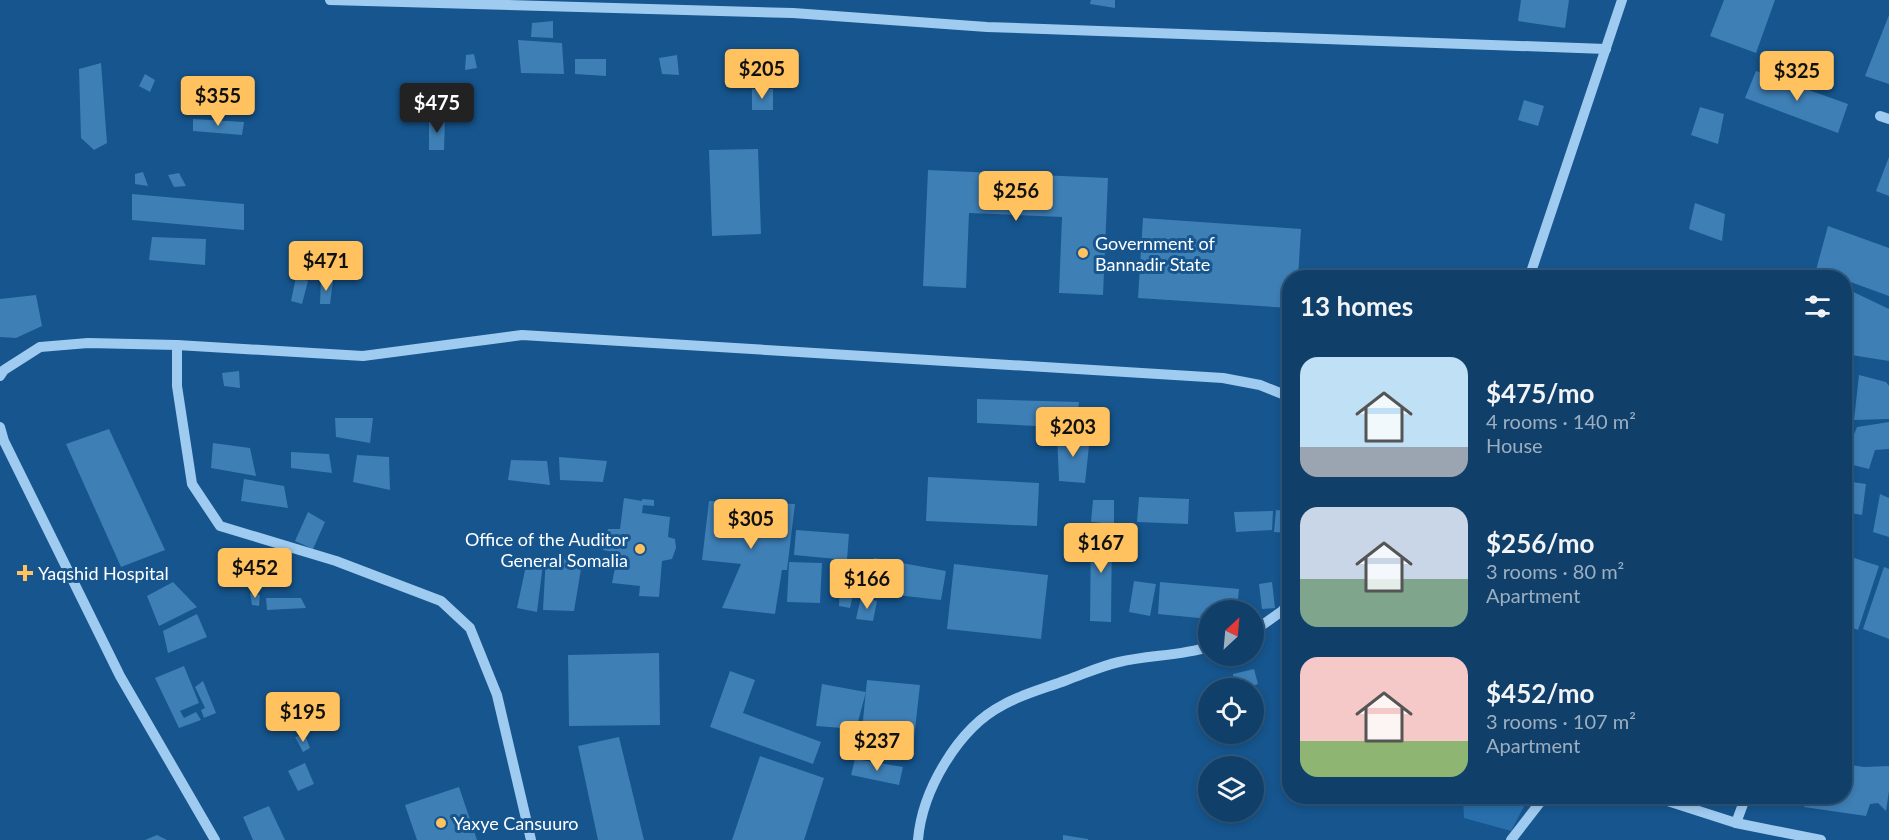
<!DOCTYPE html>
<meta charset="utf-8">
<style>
:root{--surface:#10406a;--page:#194770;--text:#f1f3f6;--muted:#9cafc1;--line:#30597e;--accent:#ffc25f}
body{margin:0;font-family:Lato,sans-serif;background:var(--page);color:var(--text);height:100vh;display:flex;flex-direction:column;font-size:22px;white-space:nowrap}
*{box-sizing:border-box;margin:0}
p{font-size:20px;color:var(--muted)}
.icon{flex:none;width:33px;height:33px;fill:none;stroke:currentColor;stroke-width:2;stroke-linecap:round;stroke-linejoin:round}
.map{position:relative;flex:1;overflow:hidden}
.panel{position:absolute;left:1282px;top:270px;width:570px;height:534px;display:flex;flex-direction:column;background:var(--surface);border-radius:24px;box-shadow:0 3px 9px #0003,0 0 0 2px var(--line)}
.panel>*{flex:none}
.needle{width:39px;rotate:26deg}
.buttons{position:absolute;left:1198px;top:600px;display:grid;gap:12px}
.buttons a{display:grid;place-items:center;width:66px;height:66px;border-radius:50%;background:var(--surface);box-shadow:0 3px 9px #0003,0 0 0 2px var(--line);font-size:30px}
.price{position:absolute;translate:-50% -51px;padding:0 14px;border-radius:6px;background:var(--accent);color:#111;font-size:20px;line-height:39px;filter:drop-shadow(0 2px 3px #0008)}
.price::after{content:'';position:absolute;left:50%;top:36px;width:18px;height:14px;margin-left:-9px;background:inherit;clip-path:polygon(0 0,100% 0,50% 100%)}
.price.current{background:#222;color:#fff}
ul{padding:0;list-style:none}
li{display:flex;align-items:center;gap:18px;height:150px;padding:0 18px}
li span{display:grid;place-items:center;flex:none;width:168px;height:120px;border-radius:18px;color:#555}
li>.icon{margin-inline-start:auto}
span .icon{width:72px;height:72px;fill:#fffc;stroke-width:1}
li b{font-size:26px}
h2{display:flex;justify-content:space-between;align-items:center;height:72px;padding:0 18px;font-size:26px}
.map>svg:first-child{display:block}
.green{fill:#286fac}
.building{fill:#3e7fb6}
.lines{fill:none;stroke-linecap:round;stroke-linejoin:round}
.minor{stroke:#a0cbf0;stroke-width:10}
.poi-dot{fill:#ffc25f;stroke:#16558d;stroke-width:2}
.labels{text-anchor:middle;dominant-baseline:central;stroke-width:6;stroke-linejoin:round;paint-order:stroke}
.poi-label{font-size:18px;fill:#fff;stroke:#16558d;text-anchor:start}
</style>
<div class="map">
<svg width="1889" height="840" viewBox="0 0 1889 840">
<rect width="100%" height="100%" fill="#16558d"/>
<polygon class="green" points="1463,797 1463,796 1529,797 1511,831 1464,818"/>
<g class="building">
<polygon points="1091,0 1115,0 1115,8 1090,4"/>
<polygon points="1521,0 1569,0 1565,28 1518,21"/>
<polygon points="1724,0 1775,0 1756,53 1710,36"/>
<polygon points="1889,15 1889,84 1865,76"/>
<polygon points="553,21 553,38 531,37 532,23"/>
<polygon points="518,40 562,43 564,74 521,73"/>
<polygon points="474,54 477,68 465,70 466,55"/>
<polygon points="677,55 679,75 662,74 659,58"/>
<polygon points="575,59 606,59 606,76 575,74"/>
<polygon points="101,63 107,143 94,150 81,138 79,69"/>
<polygon points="1756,71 1848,104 1838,133 1745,98"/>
<polygon points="145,74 155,80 150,92 139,86"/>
<rect x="752" y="89" width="21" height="21"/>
<polygon points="1524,100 1544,106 1538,126 1518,120"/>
<polygon points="1700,107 1724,114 1718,144 1691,135"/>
<polygon points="445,118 444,150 429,150 429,120"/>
<polygon points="193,119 244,122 242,135 193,131"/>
<polygon points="758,149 761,234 712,236 709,150"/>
<polygon points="1889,157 1889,196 1876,191"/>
<polygon points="928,170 1108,178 1103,295 1059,293 1062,217 969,213 966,288 923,286"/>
<polygon points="143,172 148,186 135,184 135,174"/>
<polygon points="179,173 186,186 174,187 168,175"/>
<polygon points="132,194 244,204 244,230 132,220"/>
<polygon points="1695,203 1725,214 1722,241 1689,229"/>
<polygon points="1143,218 1301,229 1298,278 1290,278 1290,308 1138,298"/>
<polygon points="1828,226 1889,248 1889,296 1845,280 1845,278 1837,278 1816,270"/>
<polygon points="152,237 206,239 205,265 149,260"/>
<polygon points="296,277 308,281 302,304 291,301"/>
<polygon points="321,279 333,281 330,304 320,304"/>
<polygon points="1845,288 1889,309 1889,361 1845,354"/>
<polygon points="36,295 42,326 16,338 0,337 0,299"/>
<polygon points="1845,368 1852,369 1845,388"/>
<polygon points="239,371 240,388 224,386 222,373"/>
<polygon points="1859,375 1886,382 1889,386 1889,419 1854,420"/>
<polygon points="977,399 1079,402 1076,428 977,423"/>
<polygon points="335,418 373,418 370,443 336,437"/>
<polygon points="1889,422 1889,449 1875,450 1869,469 1845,463 1845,456 1857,427"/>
<polygon points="109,429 165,550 121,567 66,444"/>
<polygon points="1057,433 1090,437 1085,483 1059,481"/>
<polygon points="213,443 250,448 256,476 211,468"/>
<polygon points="291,452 329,454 332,473 291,468"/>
<polygon points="357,455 389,457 390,490 353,482"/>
<polygon points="559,457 607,461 603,482 560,480"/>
<polygon points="511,460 547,461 550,485 508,480"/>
<polygon points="928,477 1039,483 1037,526 926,521"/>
<polygon points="244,479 284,486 288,508 241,501"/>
<polygon points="1845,481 1866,484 1862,515 1845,512"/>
<polygon points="1880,494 1889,498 1889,537 1873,532"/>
<polygon points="1139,497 1189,499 1188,524 1137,522"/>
<polygon points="624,498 642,501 642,499 654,500 654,506 643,505 642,513 670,517 668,537 675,539 676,548 672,559 662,561 659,597 639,596 640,586 612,583 618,553 603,550 608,529 620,529"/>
<polygon points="1093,500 1114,500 1114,524 1091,522"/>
<polygon points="709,501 795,504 787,570 782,570 775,614 722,608 741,564 702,560"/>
<polygon points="1276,510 1290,511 1290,533 1274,532"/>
<polygon points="1273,511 1272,530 1236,532 1234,512"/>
<polygon points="308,512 325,522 313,549 295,541"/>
<polygon points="1091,527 1112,527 1111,622 1090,621"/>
<polygon points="796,530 849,534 847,560 794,555"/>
<polygon points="546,555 582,563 574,611 543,610"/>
<polygon points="1845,555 1879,566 1858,630 1845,625"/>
<polygon points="528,556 543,564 537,612 517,608"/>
<polygon points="874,558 946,571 941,600 869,592"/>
<polygon points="789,562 822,563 820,603 787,602"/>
<polygon points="954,564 1048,575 1041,639 947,629"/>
<polygon points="1884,567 1889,569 1889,639 1863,629"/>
<polygon points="1134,581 1156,584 1150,616 1129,612"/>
<polygon points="173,582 197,607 159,626 147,596"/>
<polygon points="1160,582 1239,589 1237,610 1209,610 1209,619 1158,614"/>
<polygon points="1272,582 1275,608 1262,609 1259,584"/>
<polygon points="840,584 855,586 850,608 839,606"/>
<polygon points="250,593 260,595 259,606 252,605"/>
<polygon points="861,597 877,601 873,621 856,619"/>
<polygon points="266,598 301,598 306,608 267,610"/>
<polygon points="197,614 207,637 168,653 163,631"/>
<polygon points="659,653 660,725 569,726 568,655"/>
<polygon points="184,666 199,703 180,711 184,718 196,712 201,720 179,728 155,678"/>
<polygon points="1254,669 1258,684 1248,688 1234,688 1233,674"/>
<polygon points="730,671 755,680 743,713 821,742 813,764 710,727"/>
<polygon points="867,680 920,685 912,756 860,750"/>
<polygon points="203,681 216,713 204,718 201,710 205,708 195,687"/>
<polygon points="822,684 866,692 856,729 816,726"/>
<polygon points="305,735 310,748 303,752 295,737"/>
<polygon points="619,737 644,840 598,840 578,746"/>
<polygon points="760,756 824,778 804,840 732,840"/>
<polygon points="855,759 903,767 899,785 851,775"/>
<polygon points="305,763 314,784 298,791 288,771"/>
<polygon points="1845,764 1864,767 1889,766 1889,791 1886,811 1878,803 1870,804 1866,816 1804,807 1808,796 1845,796"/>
<polygon points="459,787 477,840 417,840 405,805"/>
<polygon points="269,806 285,840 253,840 243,817"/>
<polygon points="157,835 167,840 145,840"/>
<polygon points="1063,835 1088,839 1088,840 1063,840"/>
</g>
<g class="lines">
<g class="minor">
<polyline points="330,0 793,13 987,27 1606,49"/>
<polyline points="1880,116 1889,119"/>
<polyline points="1529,278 1622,0"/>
<polyline points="177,345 177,386 192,484 220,526 336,561 441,601 470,628 497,695 531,840"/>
<polyline points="0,376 4,370 40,347 88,343 177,345 363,356 522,335 1223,378 1260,385 1290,397"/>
<polyline points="0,427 4,441 120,676 215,840"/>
<polyline points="1254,631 1282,611 1290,602"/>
<polyline points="1652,796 1736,823 1821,840"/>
<polyline points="1736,823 1746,796"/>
<path d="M918,840C922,791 958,728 1003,705C1022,694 1046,688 1067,680C1084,674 1101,666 1119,662C1148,655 1179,656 1209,647"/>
<polyline points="1511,840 1545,796"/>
</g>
</g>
<g class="poi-dot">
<circle cx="1083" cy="253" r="6"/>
<circle cx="640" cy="549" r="6"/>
<path d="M22 564h6v6h6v6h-6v6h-6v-6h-6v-6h6z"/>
<circle cx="441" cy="823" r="6"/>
</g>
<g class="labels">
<g class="poi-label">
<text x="1095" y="243">Government of<tspan x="1095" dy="21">Bannadir State</tspan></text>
<text x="628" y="539" text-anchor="end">Office of the Auditor<tspan x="628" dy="21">General Somalia</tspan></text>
<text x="38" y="573">Yaqshid Hospital</text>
<text x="453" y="823">Yaxye Cansuuro</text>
</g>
</g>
</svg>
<div class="buttons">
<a><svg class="needle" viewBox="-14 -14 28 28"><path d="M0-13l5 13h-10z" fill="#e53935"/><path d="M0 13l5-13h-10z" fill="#9cafc1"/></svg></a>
<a><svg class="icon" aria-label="locate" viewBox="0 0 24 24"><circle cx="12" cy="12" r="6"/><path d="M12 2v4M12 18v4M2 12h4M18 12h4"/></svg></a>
<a><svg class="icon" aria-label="layers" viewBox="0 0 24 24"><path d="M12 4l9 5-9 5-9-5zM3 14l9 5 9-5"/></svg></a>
</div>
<b class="price" style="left:762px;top:100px">$205</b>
<b class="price" style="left:1797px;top:102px">$325</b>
<b class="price" style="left:218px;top:127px">$355</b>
<b class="price current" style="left:437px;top:134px">$475</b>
<b class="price" style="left:1016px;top:222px">$256</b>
<b class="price" style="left:326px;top:292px">$471</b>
<b class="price" style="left:1073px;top:458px">$203</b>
<b class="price" style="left:751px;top:550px">$305</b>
<b class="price" style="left:1101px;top:574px">$167</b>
<b class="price" style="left:255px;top:599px">$452</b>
<b class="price" style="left:867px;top:610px">$166</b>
<b class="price" style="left:303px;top:743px">$195</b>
<b class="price" style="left:877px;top:772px">$237</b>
<section class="panel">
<h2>13 homes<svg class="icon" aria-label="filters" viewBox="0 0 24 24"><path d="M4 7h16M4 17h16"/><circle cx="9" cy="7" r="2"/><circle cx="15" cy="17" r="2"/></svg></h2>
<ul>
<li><span style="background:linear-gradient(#bfe0f5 75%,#9aa5b1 0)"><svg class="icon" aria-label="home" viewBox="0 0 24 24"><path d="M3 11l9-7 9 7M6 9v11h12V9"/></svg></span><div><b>$475/mo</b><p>4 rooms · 140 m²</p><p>House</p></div></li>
<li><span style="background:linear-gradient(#c9d6e8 60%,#7fa58c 0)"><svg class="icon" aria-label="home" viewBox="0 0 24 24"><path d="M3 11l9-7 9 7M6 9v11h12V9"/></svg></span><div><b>$256/mo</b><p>3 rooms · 80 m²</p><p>Apartment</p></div></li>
<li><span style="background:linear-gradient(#f6c9c9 70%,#8fb573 0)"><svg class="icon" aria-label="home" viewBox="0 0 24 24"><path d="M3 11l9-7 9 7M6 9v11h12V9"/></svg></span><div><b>$452/mo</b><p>3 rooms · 107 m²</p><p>Apartment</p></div></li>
</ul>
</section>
</div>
